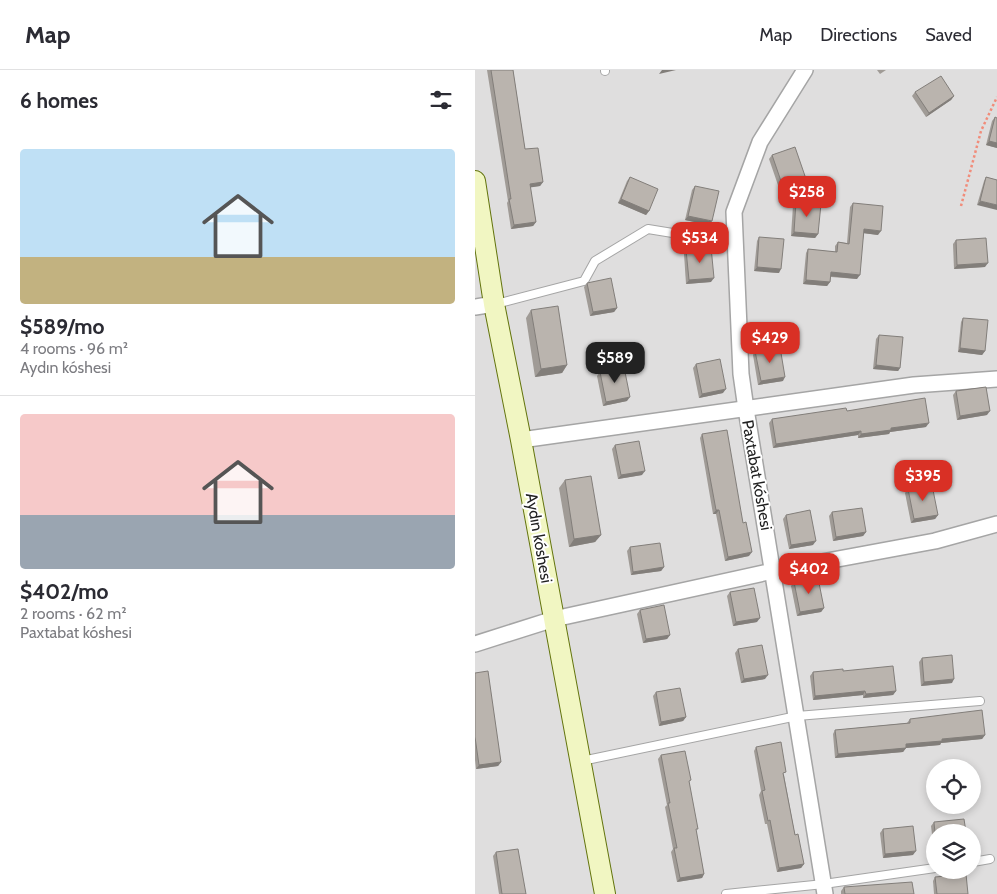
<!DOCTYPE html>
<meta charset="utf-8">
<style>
:root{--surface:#fff;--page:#f2f2f3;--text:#2b2b33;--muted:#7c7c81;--line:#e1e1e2;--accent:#d93025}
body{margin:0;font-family:Cabin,sans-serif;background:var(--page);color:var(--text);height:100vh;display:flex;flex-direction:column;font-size:19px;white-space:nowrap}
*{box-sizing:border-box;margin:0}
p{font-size:16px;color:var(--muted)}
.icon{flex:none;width:28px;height:28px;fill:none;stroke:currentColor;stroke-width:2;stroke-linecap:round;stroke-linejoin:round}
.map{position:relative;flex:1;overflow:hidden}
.panel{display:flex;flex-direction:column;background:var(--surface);width:475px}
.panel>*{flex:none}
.controls{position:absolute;left:451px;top:689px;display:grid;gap:10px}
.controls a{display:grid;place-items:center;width:55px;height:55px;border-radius:50%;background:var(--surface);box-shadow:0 2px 8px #0003;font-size:25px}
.price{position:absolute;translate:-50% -42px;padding:0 11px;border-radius:10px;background:var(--accent);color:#fff;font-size:16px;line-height:32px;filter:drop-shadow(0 1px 2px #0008)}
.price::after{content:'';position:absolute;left:50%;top:30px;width:15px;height:11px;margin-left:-8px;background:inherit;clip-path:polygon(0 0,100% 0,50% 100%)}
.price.current{background:#222;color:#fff}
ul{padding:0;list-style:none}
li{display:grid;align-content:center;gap:10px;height:265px;padding:0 20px}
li+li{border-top:1px solid var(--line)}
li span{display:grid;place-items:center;height:155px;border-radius:5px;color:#555}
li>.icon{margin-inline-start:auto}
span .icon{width:90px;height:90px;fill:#fffc;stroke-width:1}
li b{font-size:21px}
h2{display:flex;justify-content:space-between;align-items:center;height:60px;padding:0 20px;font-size:21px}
header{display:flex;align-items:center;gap:30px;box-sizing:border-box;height:70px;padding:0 25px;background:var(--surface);border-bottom:1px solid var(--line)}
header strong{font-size:24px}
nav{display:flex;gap:28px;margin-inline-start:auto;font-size:18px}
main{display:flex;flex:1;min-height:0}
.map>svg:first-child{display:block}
.residential{fill:#dfdede;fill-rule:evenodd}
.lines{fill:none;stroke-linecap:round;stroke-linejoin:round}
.lane-casing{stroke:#a5a5a5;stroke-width:10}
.street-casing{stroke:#a5a5a5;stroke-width:18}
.secondary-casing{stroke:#63740d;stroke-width:22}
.path{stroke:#f18c7a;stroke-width:2.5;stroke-dasharray:2.5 2.5;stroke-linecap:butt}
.lane{stroke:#fff;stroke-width:8}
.street{stroke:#fff;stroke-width:15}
.secondary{stroke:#f1f6c2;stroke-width:20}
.wall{fill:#a09b96}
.shaded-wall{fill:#827e7a}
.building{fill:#bab4ae;stroke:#827e7a}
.labels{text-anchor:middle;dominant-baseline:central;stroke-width:4;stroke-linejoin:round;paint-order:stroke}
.street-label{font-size:16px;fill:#212121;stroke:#fff}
</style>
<header>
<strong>Map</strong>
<nav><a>Map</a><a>Directions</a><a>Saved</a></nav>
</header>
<main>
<section class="panel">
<h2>6 homes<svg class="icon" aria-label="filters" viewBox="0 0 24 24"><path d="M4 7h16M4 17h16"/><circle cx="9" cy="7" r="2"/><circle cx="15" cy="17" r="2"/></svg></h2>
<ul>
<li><span style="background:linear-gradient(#bfe0f5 70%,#c2b280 0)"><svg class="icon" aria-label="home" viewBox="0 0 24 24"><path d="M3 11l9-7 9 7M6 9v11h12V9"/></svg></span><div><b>$589/mo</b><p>4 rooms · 96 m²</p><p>Aydın kóshesi</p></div></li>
<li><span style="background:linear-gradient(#f6c9c9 65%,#9aa5b1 0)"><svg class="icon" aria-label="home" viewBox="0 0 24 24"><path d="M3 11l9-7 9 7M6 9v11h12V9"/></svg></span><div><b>$402/mo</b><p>2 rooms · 62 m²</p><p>Paxtabat kóshesi</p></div></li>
</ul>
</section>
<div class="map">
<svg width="522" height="824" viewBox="0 0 522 824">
<rect width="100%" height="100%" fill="#f1efe9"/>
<path class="residential" d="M0,0H522V824H0ZM460,698H498V735H460ZM460,762H498V800H460Z"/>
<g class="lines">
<g class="lane-casing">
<g id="lane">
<polyline points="130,0 130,1"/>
<polyline points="21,234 109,211 120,191 173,159 259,173"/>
<polyline points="107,691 322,646 505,631"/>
<polyline points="498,792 515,789"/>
<polyline points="251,824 349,814 460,798"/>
</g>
</g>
<g class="street-casing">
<g id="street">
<polyline points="330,0 285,72 259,142 266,304 271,339 350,824"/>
<polyline points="0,237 19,234"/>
<polyline points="46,370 439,315 522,309"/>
<polyline points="0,574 79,549 298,501 460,471 522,454"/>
</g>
</g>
<g class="secondary-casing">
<polyline id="secondary" points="0,111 19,234 46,370 130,824"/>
</g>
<polyline class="path" points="486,136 506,61 522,27"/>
<use href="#lane" class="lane"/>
<use href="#street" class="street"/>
<use href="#secondary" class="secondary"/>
</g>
<g class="wall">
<polygon points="12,0 38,0 50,79 68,112 65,116 55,117 61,152 58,156 36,159 32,133 33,131"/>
<polygon points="402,0 411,0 405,4"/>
<polygon points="440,22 479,26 476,30 451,47 437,26"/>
<polygon points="520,47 522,78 511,75 517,51"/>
<polygon points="297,85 327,110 304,118 294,89"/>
<polygon points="155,107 174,141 171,145 143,133 152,111"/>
<polygon points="511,107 522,110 502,135 509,111"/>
<polygon points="220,116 234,155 210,150 217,120"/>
<polygon points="321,132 343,164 340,168 316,166 318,135"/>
<polygon points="378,133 403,165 389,163 382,209 356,207 355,212 352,216 328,214 331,183 333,179 360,182 360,176 363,172 372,173 375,137"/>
<polygon points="284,167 304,203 279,201 282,171"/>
<polygon points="481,170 510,197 479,199 478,174"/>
<polygon points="211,180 236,212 211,214 209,184"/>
<polygon points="112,213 142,238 139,242 115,246 109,217"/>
<polygon points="56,240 92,295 87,303 60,307 51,248"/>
<polygon points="488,248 510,281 507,285 483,282 486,252"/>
<polygon points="404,265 425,298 423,301 398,299 401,269"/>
<polygon points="280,281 308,311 283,315 278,285"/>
<polygon points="221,294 248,323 224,328 218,298"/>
<polygon points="125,302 152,331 128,336 122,306"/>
<polygon points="481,321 512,345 482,350 478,325"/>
<polygon points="372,341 451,357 415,362 414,364 383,368 383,365 298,378 294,353 297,349"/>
<polygon points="227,364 274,486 250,491 241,444 238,444 225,368"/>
<polygon points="140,375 167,405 143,409 137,379"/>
<polygon points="90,410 126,465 120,472 94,477 84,418"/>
<polygon points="433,419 463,445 460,449 436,453 430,423"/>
<polygon points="357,442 391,462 388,466 358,471 354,446"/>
<polygon points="311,445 338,475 314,479 308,449"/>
<polygon points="155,477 189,497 186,501 156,505 152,481"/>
<polygon points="319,512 349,538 346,542 322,546 316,516"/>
<polygon points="255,522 282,552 258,556 252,526"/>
<polygon points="165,540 195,565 192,569 168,573 162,544"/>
<polygon points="263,579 290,609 266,613 260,583"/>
<polygon points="447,588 477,613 446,616 444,592"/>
<polygon points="368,601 421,621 418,625 388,628 388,625 338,630 335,606 338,602"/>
<polygon points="0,603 26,692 23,696 1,699 0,690"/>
<polygon points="181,622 211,647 208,651 184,656 178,626"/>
<polygon points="435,649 510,665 507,669 466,673 465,675 431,678 428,682 360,688 358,664 360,660 432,653"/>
<polygon points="281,677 309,705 320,765 329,794 326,798 302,802 292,754 290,754 284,725 286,721 279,681"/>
<polygon points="186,685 214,713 221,761 229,804 227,808 202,812 196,782 198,779 190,737 192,735 183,689"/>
<polygon points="459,752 460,762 460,781 459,781 456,756"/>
<polygon points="408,759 438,785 408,788 405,763"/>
<polygon points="21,782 51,824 24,824 18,786"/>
<polygon points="460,807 493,824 459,824 458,811"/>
<polygon points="369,817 439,824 366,824 366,821"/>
</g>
<g class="shaded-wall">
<polygon points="187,0 201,0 184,4"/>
<polygon points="479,26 476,30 451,47 454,43"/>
<polygon points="514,71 522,73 522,78 511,75"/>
<polygon points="330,106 327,110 304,118 307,114"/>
<polygon points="68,112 65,116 52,118 55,114"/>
<polygon points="146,129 174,141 171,145 143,133"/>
<polygon points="505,131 522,135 522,140 502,135"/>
<polygon points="213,146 237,151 234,155 210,150"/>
<polygon points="61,152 58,156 36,159 39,155"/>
<polygon points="389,159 406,161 403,165 387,163"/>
<polygon points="319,162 343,164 340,168 316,166"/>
<polygon points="513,193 510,197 479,199 482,195"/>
<polygon points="282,197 306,199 304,203 279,201"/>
<polygon points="356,202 385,205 382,209 353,206"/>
<polygon points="239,208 236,212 211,214 214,210"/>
<polygon points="331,210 355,212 352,216 328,214"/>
<polygon points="142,238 139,242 115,246 118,242"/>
<polygon points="485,278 510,281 507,285 483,282"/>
<polygon points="92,295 87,303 60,307 66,299"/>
<polygon points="401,295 425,298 423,301 398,299"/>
<polygon points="310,307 308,311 283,315 286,311"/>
<polygon points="251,319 248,323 224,328 227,324"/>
<polygon points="155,327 152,331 128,336 131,332"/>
<polygon points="515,341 512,345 482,350 485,346"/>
<polygon points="454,353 451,357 415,362 414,364 383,368 386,364 416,358"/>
<polygon points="386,361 383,365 298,378 301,374"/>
<polygon points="170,401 167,405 143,409 146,405"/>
<polygon points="241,440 244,440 241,444 238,444"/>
<polygon points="463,445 460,449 436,453 439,449"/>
<polygon points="391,462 388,466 358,471 361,467"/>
<polygon points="126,465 120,472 94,477 99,469"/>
<polygon points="341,471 338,475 314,479 316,475"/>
<polygon points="277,482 274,486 250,491 253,487"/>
<polygon points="189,497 186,501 156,505 158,502"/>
<polygon points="349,538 346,542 322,546 325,542"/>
<polygon points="285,548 282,552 258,556 261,552"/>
<polygon points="195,565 192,569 168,573 171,569"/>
<polygon points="293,605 290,609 266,613 269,609"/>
<polygon points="479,609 477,613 446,616 449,612"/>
<polygon points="390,621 388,625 338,630 340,626"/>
<polygon points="421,621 418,625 388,628 391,624"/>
<polygon points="211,647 208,651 184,656 186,652"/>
<polygon points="510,665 507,669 466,673 465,675 431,678 428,682 360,688 363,684 467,669"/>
<polygon points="26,692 23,696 1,699 4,695"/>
<polygon points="441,781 438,785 408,788 410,784"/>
<polygon points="329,794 326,798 302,802 304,798"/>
<polygon points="229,804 227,808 202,812 205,808"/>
</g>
<g class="building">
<polygon points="16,0 38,0 50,79 63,78 68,112 55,114 61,152 39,155 34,129 36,129"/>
<polygon points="466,6 479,26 454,43 440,22"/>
<polygon points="520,47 522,48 522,73 514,71"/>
<polygon points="320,77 330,106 307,114 297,85"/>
<polygon points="155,107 183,119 174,141 146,129"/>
<polygon points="511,107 522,110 522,135 505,131"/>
<polygon points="220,116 244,121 237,151 213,146"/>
<polygon points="321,132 346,134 343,164 319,162"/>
<polygon points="378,133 408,136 406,161 389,159 385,205 356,202 355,212 331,210 333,179 362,182 363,172 374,174"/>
<polygon points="284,167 309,169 306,199 282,197"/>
<polygon points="511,168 513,193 482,195 481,170"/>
<polygon points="236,177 239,208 214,210 211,180"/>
<polygon points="136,208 142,238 118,242 112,213"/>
<polygon points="83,236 92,295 66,299 56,240"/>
<polygon points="488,248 513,250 510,281 485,278"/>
<polygon points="404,265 428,267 425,298 401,295"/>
<polygon points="305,277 310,307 286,311 280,281"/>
<polygon points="245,289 251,319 227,324 221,294"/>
<polygon points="149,297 155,327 131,332 125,302"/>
<polygon points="511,317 515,341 485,346 481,321"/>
<polygon points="450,328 454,353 416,358 416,360 386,364 386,361 301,374 297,349 371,338 372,341"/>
<polygon points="252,360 268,453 271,452 277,482 253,487 244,440 241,440 227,364"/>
<polygon points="164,371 170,401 146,405 140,375"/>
<polygon points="116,406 126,465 99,469 90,410"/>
<polygon points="457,415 463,445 439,449 433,419"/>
<polygon points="387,438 391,462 361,467 357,442"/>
<polygon points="335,440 341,471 316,475 311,445"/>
<polygon points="185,473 189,497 158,502 155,477"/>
<polygon points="343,508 349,538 325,542 319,512"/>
<polygon points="279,518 285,548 261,552 255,522"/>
<polygon points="189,535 195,565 171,569 165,540"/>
<polygon points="287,575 293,605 269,609 263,579"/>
<polygon points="477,585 479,609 449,612 447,588"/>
<polygon points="418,596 421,621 391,624 390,621 340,626 338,602 368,599 368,601"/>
<polygon points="13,601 26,692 4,695 0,667 0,603"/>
<polygon points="205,618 211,647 186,652 181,622"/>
<polygon points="507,640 510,665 467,669 467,671 431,674 431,678 363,684 360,660 435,653 435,649"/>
<polygon points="306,672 311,702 308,703 320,765 323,764 329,794 304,798 295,750 293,751 287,721 290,720 281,677"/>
<polygon points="210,681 216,710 214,711 223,759 221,759 229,804 205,808 199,778 202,778 193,733 195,733 186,685"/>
<polygon points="489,749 491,762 460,763 459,752"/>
<polygon points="438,756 441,781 410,784 408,759"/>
<polygon points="43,779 51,824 27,824 21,782"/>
<polygon points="491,804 493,824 462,824 460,807"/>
<polygon points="437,812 439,824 370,824 369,817"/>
</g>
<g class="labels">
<g class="street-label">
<text transform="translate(282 405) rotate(80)">Paxtabat kóshesi</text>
<text transform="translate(64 468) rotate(80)">Aydın kóshesi</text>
</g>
</g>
</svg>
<div class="controls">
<a><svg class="icon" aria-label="locate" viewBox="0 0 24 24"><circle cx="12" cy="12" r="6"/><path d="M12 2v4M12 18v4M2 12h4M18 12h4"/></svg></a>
<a><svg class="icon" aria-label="layers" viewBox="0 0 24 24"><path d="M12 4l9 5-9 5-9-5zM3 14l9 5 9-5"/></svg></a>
</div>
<b class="price" style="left:332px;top:148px">$258</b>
<b class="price" style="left:225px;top:194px">$534</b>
<b class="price" style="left:295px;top:294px">$429</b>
<b class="price current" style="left:140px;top:314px">$589</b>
<b class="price" style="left:448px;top:432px">$395</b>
<b class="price" style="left:334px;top:525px">$402</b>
</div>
</main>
